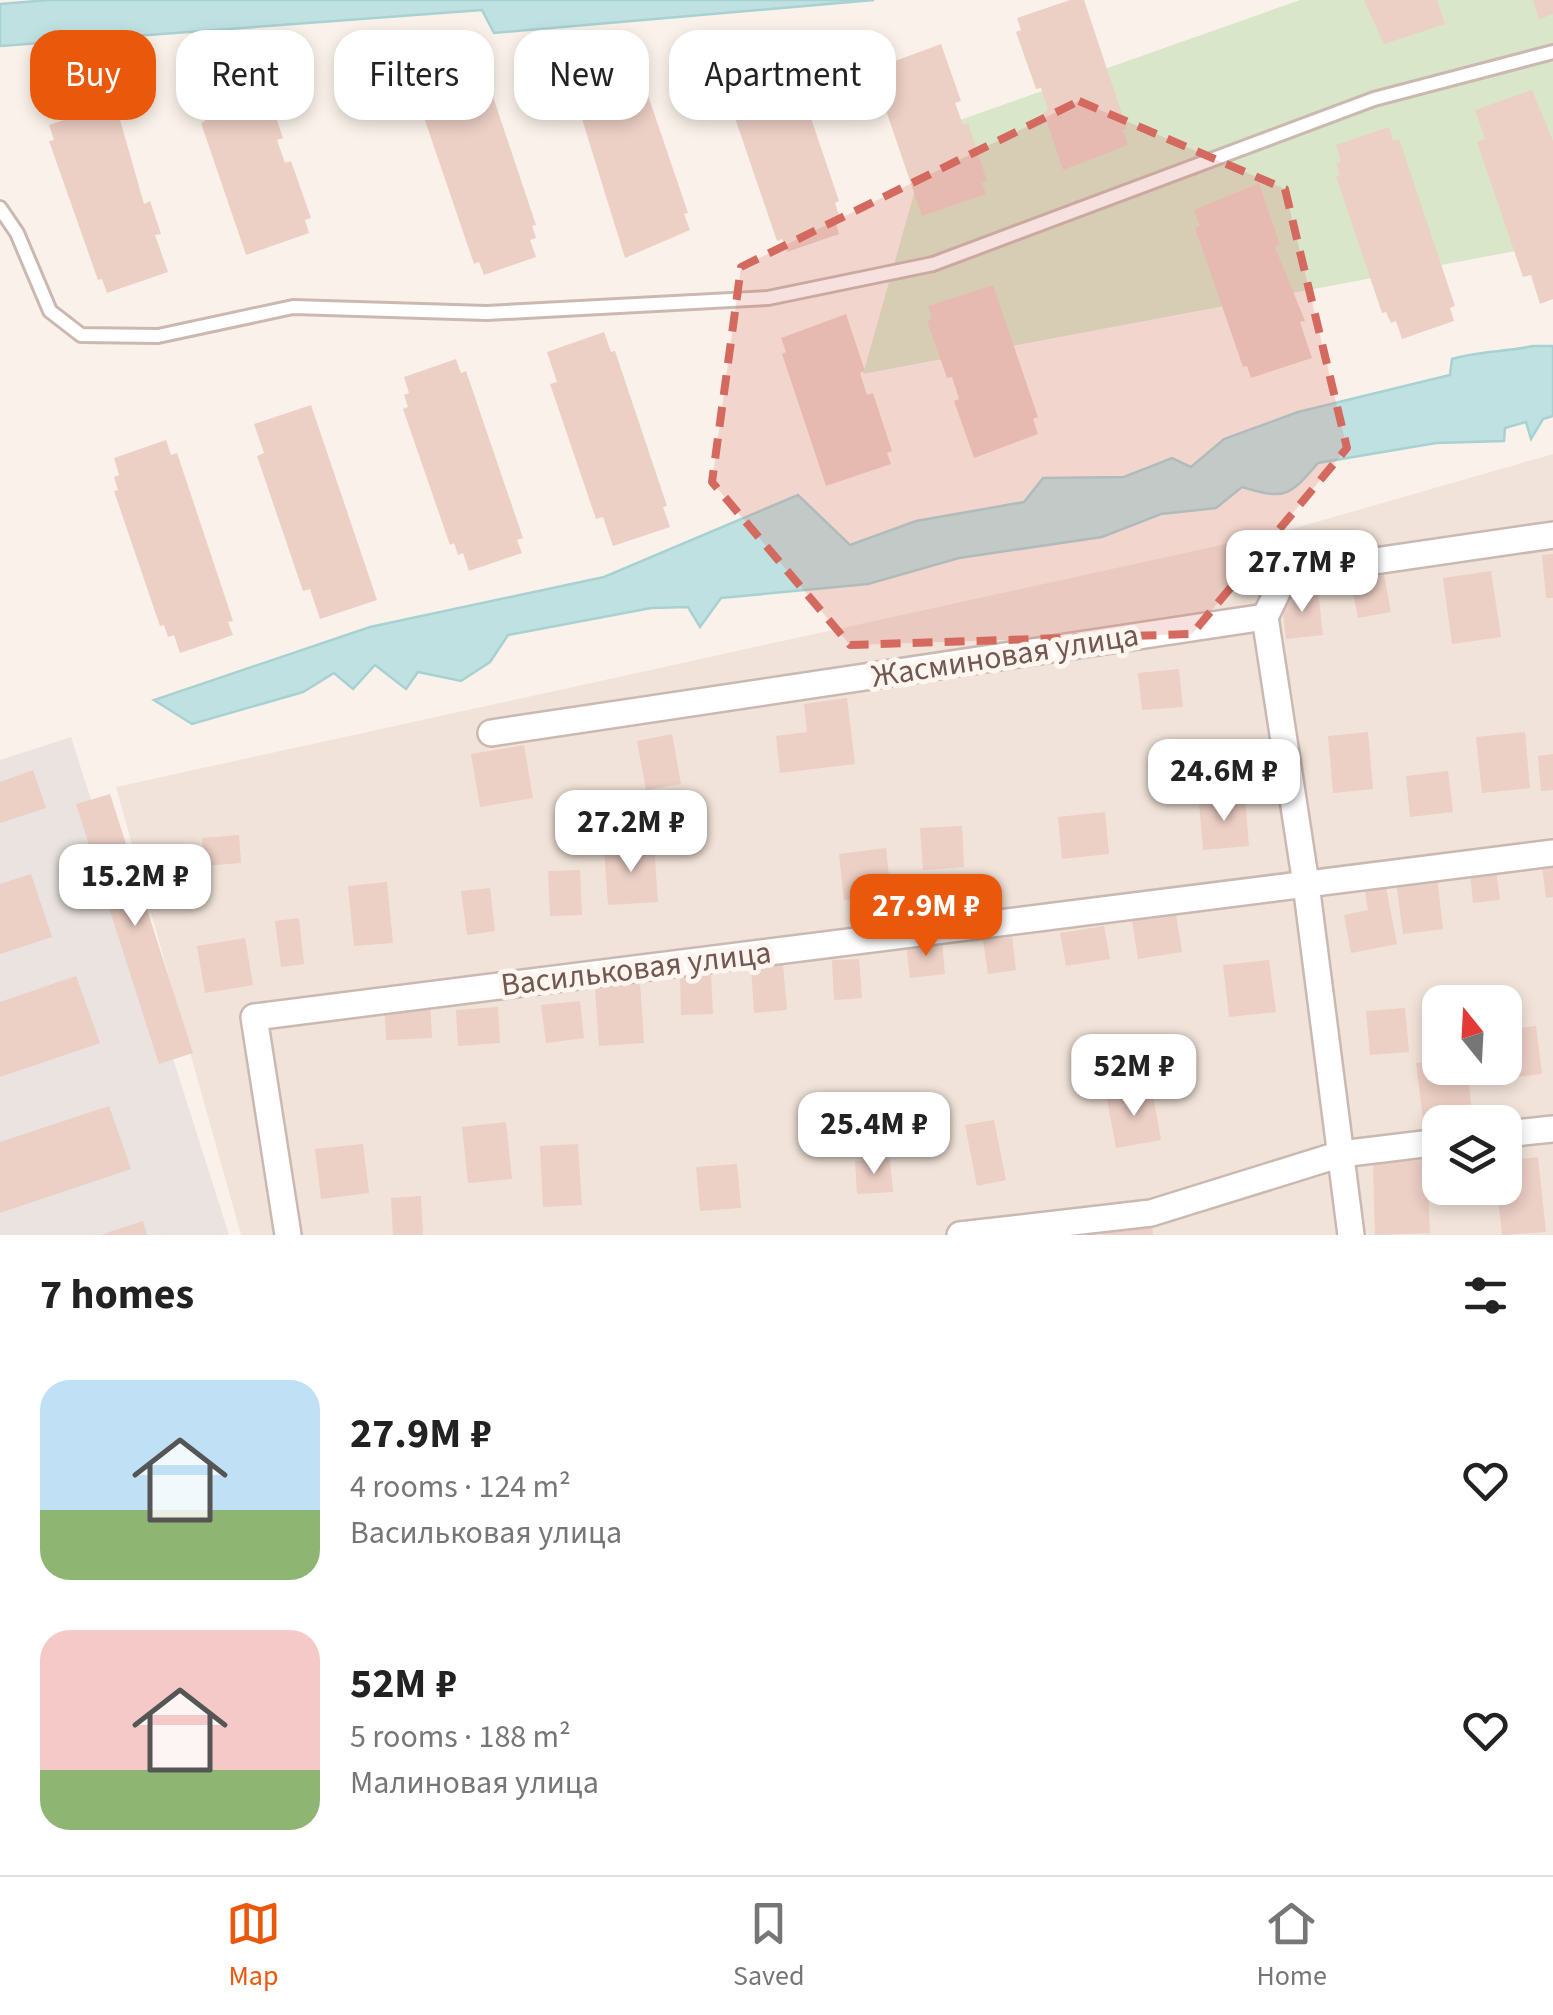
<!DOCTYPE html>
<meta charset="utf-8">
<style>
:root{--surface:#fff;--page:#f2f2f2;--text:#222;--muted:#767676;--line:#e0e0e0;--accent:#ea580c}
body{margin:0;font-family:"Source Sans 3",sans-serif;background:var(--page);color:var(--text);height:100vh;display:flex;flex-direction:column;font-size:38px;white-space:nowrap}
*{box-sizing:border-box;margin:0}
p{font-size:32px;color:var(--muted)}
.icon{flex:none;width:55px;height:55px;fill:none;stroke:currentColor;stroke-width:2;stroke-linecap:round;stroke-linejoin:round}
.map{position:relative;height:1235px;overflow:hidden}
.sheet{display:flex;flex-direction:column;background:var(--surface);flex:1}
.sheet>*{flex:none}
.banner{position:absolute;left:30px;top:30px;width:1000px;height:90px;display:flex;gap:20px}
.needle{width:65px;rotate:342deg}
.controls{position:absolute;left:1422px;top:985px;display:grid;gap:20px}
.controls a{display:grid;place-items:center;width:100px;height:100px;border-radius:20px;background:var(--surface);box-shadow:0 5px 15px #0003;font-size:50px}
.price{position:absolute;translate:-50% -85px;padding:0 22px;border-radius:20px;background:#fff;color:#222;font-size:32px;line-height:65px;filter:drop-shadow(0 2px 5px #0008)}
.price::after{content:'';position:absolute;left:50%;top:60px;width:30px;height:22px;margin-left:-15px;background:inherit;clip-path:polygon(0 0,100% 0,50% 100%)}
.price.active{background:var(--accent);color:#fff}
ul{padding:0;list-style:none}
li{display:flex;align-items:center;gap:30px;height:250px;padding:0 40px}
li span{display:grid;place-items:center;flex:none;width:280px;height:200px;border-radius:30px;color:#555}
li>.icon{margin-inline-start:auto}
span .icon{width:120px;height:120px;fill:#fffc;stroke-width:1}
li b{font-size:42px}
h2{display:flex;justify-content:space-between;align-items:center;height:120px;padding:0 40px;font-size:42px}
.pill{padding:0 35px;border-radius:30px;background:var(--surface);box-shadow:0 5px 15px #0003;font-size:35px;line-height:90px}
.pill.active{background:var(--accent);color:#fff}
.dock{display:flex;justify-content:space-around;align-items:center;height:140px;border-top:2px solid var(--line);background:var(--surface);font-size:28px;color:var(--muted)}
.dock a{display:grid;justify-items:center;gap:5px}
.dock .active{color:var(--accent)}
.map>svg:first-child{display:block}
.residential{fill:#f1e3d9;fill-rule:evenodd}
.industrial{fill:#eae3df}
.green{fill:#d9e6ca}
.water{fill:#c0e1e2;stroke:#a8d1d2;stroke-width:2.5}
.building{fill:#eccfc5}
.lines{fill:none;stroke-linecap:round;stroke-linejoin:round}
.service-casing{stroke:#cbb9b1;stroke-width:18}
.minor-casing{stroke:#cbb9b1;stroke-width:30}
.service{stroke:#fff;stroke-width:12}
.minor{stroke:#fff;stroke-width:25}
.marked{fill:#d46a5f;fill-opacity:0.2;stroke:#d46a5f;stroke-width:8;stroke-dasharray:20 12;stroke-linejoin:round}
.labels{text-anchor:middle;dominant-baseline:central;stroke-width:10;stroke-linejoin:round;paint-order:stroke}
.street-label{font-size:32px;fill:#725850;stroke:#fdf6f0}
</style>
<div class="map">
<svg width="1553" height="1235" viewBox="0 0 1553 1235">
<rect width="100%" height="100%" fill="#faf2ea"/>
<path class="residential" d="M1553,454V1235H241L116,787L1285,531ZM1440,1002H1505V1068H1440ZM1440,1122H1505V1188H1440Z"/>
<polygon class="industrial" points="71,737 229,1235 0,1235 0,760"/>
<polygon class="green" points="1300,0 1553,0 1553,244 863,374 932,130"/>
<g class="water">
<polygon points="49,0 874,0 494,33 482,10 0,46 0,4"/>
<path d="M1533,346H1553V416L1543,419L1531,439L1526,422L1505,428L1504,441L1436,443L1318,463C1289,497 1285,500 1242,487L1216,508L1161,514L1102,537L959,558L868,584L721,598L700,627L688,607L651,608L508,635L490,662L461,681L418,672L406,689L375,665L353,689L334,673L303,692L192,724L154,700L370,627L604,577L798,495L850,545L916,521L1024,502L1043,478L1124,477L1172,458L1191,467L1224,439L1298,412L1450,375L1452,359C1476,351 1506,352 1533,346Z"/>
</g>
<g class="building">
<polygon points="1070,0 1084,0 1127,129 1123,130 1128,145 1063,170 1044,113 1048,110 1041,88 1036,89 1016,32 1021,30 1017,18"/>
<polygon points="1364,0 1437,0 1445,24 1384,44"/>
<polygon points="1533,0 1553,0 1553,14 1539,19"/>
<polygon points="774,41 779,57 785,54 789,67 793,65 839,201 835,203 839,215 834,217 839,234 787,252 782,239 777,241 720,74 726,72 721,58"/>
<polygon points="941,44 961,101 955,103 963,125 968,123 987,181 982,183 986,194 922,216 877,84 881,83 876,68"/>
<polygon points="631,59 636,73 640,72 688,213 684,214 690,230 625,258 570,80"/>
<polygon points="471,64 476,79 481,78 485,90 490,88 536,225 532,226 536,238 530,240 536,257 484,275 479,262 474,264 417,97 423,95 418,82"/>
<polygon points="264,82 283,138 277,140 285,163 291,161 311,218 305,220 309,233 246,255 201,123 205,121 200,107"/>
<polygon points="1532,90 1553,141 1553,299 1540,304 1531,275 1523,277 1477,142 1485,139 1475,110"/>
<polygon points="113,95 144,204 150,201 161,234 155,235 168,272 107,293 102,279 98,280 49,141 54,140 49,125 79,115 76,107"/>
<polygon points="1389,127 1393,141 1399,139 1455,306 1450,308 1454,321 1402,339 1396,321 1391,323 1386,312 1382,313 1336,176 1340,175 1336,163 1341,161 1336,145"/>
<polygon points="1259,183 1280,245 1275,247 1305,321 1300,322 1312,358 1251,378 1247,366 1243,367 1195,228 1200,226 1194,210"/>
<polygon points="993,285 1038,417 1033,419 1038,434 974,458 954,401 959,399 952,377 947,378 927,321 932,319 928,306"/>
<polygon points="846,314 865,371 860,373 867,395 873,393 892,451 887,453 891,464 826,486 782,354 786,352 781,338"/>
<polygon points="604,332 611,352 615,351 667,506 663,507 670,527 613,546 603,517 596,519 550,384 557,382 547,352"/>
<polygon points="456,359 461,373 466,371 523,538 517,540 522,553 469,571 463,553 458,555 454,543 450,545 403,409 408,407 404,395 409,393 404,377"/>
<polygon points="311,405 377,600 320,619 310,589 303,591 257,456 264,453 254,424"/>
<polygon points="166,440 171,455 177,453 233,621 228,622 233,635 180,653 174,635 168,637 164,625 160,626 114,491 118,490 114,477 119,475 114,458"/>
<polygon points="1553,554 1553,598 1546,598 1542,555"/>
<polygon points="1491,571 1501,637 1452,644 1443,578"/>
<polygon points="1384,575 1391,612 1358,618 1351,581"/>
<polygon points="1318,591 1323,635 1286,639 1281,595"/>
<polygon points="1179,669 1183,707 1142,710 1138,673"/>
<polygon points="847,698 855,764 780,773 776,736 807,732 804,704"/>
<polygon points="1368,732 1373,789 1333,793 1328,736"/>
<polygon points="1525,732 1530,788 1482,793 1476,737"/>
<polygon points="672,734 681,784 646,790 637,741"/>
<polygon points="524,745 533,798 480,807 471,754"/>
<polygon points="1553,754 1553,790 1541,791 1538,756"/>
<polygon points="33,770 46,808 0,823 0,782"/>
<polygon points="1448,771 1453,812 1410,817 1406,776"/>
<polygon points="110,794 193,1053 159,1064 76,804"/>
<polygon points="1245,798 1249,846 1203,850 1199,802"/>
<polygon points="1105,812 1109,854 1062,859 1058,817"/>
<polygon points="962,826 964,867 923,870 920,828"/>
<polygon points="239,835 241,863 204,866 202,838"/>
<polygon points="654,844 658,902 608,905 604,848"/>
<polygon points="886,848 891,895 844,900 839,854"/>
<polygon points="1553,865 1553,897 1546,898 1542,866"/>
<polygon points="1496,869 1500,900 1473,903 1470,872"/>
<polygon points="580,870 582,915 550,916 548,871"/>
<polygon points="31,874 52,937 0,954 0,884"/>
<polygon points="1437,877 1443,929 1403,934 1396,882"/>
<polygon points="387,882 393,943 354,946 348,886"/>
<polygon points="1385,882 1397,944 1351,953 1344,915 1368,910 1364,886"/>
<polygon points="490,888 495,931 467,935 461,891"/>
<polygon points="1175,908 1182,952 1138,959 1131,914"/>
<polygon points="299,918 304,964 281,967 275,921"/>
<polygon points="1104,926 1110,959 1066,966 1060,933"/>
<polygon points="1012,937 1016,970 988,974 983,940"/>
<polygon points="245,938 253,985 205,993 197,946"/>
<polygon points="942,940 945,974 910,978 906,944"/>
<polygon points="859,959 862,998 834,1000 832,960"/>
<polygon points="1269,960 1276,1012 1229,1017 1223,965"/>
<polygon points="783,965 787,1010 754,1013 751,967"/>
<polygon points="711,973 713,1014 681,1015 680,975"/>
<polygon points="76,976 100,1043 0,1077 0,1002"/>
<polygon points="640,983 644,1043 599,1046 595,987"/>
<polygon points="429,987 432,1038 386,1040 384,989"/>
<polygon points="580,1001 584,1038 546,1043 541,1005"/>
<polygon points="498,1007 500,1043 458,1046 456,1010"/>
<polygon points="1405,1008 1409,1052 1370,1055 1366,1011"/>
<polygon points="1536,1026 1542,1074 1499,1079 1497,1068 1505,1068 1505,1030"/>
<polygon points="1440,1060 1440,1068 1467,1068 1472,1113 1423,1119 1416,1063"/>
<polygon points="1152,1090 1161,1140 1116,1148 1107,1099"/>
<polygon points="109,1106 131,1169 0,1213 0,1142"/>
<polygon points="994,1120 1006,1180 977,1186 965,1125"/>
<polygon points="506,1122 512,1179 468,1183 462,1127"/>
<polygon points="363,1144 369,1193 321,1199 315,1149"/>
<polygon points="578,1144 582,1205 543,1207 540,1146"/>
<polygon points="1538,1157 1546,1232 1502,1235 1497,1188 1505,1188 1505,1161"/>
<polygon points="890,1159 893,1192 857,1194 855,1161"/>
<polygon points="1427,1160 1430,1233 1375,1235 1373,1162"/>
<polygon points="737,1164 741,1208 700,1211 696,1167"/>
<polygon points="421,1196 423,1235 393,1235 391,1198"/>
<polygon points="1151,1213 1153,1235 1101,1235 1100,1217"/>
<polygon points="143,1221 147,1235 103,1235 103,1234"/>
</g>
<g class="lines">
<g class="service-casing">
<polyline id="service" points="0,208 17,233 50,311 81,335 158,336 293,307 487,313 768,298 933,264 1374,99 1553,52"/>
</g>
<g class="minor-casing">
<g id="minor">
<polyline points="1265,617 1306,884 1351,1235"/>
<polyline points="1265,617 1286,574 1553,535"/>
<polyline points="491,733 1265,617"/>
<polyline points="1505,1134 1553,1129"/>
<polyline points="288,1235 254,1017 1553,853"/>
<polyline points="960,1235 1151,1213 1341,1154 1440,1142"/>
</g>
</g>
<use href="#service" class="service"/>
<use href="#minor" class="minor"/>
</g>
<path class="marked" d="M1079,101L1285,189L1347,448L1192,634L850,645L712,482L741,267Z"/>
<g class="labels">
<g class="street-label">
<text transform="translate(1005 656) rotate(-9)">Жасминовая улица</text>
<text transform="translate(636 969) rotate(-7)">Васильковая улица</text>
</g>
</g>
</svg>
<div class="controls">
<a><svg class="needle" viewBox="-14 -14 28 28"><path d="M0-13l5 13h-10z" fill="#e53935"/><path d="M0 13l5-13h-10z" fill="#767676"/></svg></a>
<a><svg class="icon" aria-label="layers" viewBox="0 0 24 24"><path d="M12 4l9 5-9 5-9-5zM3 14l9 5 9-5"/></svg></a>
</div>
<b class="price" style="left:1302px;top:615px">27.7M ₽</b>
<b class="price" style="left:1224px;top:824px">24.6M ₽</b>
<b class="price" style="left:631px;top:875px">27.2M ₽</b>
<b class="price" style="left:135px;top:929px">15.2M ₽</b>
<b class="price active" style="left:926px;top:959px">27.9M ₽</b>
<b class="price" style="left:1134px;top:1119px">52M ₽</b>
<b class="price" style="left:874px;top:1177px">25.4M ₽</b>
<div class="banner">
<a class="pill active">Buy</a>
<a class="pill">Rent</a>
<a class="pill">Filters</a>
<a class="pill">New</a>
<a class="pill">Apartment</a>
</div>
</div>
<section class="sheet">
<h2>7 homes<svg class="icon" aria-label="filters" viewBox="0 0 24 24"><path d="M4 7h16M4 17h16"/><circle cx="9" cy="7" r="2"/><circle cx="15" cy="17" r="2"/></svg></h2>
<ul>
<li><span style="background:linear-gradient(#bfe0f5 65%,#8fb573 0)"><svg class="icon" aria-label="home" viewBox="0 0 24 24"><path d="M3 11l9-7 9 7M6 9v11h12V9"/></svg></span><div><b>27.9M ₽</b><p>4 rooms · 124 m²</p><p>Васильковая улица</p></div><svg class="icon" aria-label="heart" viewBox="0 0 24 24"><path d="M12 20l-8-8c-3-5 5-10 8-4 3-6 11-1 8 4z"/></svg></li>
<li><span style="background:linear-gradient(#f6c9c9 70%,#8fb573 0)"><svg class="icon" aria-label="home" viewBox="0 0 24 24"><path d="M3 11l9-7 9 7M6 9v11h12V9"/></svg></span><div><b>52M ₽</b><p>5 rooms · 188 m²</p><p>Малиновая улица</p></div><svg class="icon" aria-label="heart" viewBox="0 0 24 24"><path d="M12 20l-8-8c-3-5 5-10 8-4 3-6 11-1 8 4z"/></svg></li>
</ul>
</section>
<nav class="dock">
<a class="active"><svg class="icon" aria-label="map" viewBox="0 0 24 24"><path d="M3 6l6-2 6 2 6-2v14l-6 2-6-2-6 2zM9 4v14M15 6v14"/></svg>Map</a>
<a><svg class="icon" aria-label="saved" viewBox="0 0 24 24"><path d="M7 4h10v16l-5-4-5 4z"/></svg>Saved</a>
<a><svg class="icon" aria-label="home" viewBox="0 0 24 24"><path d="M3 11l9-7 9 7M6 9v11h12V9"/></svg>Home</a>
</nav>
